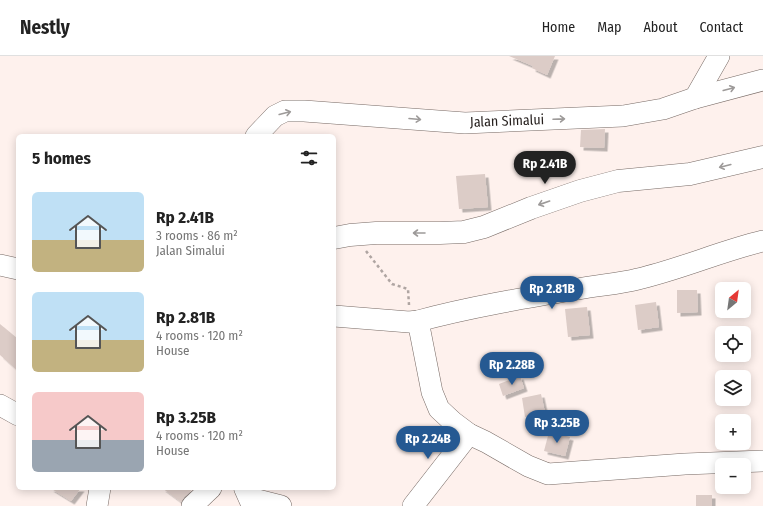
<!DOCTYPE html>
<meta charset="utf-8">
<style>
:root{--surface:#fff;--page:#f2f2f2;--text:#222;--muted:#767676;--line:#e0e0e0;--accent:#255992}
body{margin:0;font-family:"Fira Sans Condensed",sans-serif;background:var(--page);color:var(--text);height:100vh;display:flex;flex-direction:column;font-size:15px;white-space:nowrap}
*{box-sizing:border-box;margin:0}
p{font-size:13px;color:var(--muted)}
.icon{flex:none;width:22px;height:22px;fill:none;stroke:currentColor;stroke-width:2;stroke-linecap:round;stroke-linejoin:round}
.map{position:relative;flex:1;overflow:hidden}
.drawer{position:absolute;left:16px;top:78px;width:320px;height:356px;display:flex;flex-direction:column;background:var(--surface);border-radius:6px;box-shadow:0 2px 10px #0003}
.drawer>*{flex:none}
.needle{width:26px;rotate:29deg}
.controls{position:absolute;left:715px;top:226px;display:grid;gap:8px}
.controls a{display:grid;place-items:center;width:36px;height:36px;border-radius:6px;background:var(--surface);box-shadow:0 2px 10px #0003;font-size:20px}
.price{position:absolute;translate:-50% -34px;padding:0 9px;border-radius:14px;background:var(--accent);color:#fff;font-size:13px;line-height:26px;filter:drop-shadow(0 1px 2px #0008)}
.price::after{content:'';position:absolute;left:50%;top:24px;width:12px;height:9px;margin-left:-6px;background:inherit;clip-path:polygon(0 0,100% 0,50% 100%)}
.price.current{background:#222;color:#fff}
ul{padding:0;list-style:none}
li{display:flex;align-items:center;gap:12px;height:100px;padding:0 16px}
li span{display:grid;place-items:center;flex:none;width:112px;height:80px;border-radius:6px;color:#555}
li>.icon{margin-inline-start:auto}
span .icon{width:48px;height:48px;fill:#fffc;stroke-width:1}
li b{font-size:17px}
h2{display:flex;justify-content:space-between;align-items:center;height:48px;padding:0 16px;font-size:17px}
header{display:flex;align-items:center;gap:24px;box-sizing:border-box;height:56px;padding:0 20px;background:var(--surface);border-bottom:1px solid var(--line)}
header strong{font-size:19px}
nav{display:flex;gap:22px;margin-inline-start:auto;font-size:14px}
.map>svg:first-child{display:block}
.building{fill:#dcccc7;filter:url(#shadow)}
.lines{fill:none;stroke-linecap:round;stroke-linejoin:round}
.minor-casing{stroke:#776a65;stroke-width:22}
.major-casing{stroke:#776a65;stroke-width:23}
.path{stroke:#afa5a2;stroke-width:2.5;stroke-dasharray:3 3;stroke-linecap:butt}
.minor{stroke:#fff;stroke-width:21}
.major{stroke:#fff;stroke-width:22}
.oneway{stroke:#9d9a99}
.labels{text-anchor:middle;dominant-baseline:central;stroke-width:4;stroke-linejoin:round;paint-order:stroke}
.street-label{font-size:14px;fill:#251f1d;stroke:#fff}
</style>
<header>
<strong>Nestly</strong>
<nav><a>Home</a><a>Map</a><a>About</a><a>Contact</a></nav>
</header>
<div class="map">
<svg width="763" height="450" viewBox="0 0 763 450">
<defs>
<filter id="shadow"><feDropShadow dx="3.5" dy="3.5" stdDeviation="0" flood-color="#0004"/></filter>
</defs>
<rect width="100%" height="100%" fill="#fef1ed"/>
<g class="building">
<polygon points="509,0 555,0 547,19 532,12 533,10"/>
<polygon points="605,73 604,92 580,91 581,74"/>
<polygon points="485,118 488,151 459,153 456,120"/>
<polygon points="677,234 697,234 698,256 677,257"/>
<polygon points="656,246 659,271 638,274 635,249"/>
<polygon points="587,251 590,279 568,281 565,253"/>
<polygon points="0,268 18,283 18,315 0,299"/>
<polygon points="520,320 524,332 503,340 499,328"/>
<polygon points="541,338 545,357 525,361 522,342"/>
<polygon points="549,376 570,381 565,400 544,395"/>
<polygon points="50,432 81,432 71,445"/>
<polygon points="162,432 194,432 184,441 181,446"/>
<rect x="696" y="439" width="16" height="11"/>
</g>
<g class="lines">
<g class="minor-casing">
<g id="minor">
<polyline points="695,42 719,0"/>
<polyline points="256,80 275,60 285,55 304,55 465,67 623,60 663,53 695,42 763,24"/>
<polyline points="0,209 18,213"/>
<path d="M334,260L409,266L418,265C470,251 524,242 578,233C598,229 619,228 638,223C681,213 721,195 763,185"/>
<polyline points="418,265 432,336 439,353 453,366 469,378 486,386 528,410 548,418 685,408 763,405"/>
<polyline points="0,349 18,359"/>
<polyline points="250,442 281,450"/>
<polyline points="97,450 100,432"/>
<polyline points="192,450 211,432"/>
<polyline points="413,450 469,378"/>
</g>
</g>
<g class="major-casing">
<g id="major">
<polyline points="334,182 350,179 376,177 440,177 464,176 484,171 531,152 580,135 618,125 690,118 763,101"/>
<polyline points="245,432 253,450"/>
</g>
</g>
<polyline class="path" points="366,195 392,228 408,233 409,249"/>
<use href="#minor" class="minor"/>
<use href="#major" class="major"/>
</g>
<defs><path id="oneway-shaft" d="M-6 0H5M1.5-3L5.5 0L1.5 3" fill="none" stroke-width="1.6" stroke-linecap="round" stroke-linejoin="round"/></defs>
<g class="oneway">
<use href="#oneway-shaft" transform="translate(729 33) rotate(-15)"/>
<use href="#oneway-shaft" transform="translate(285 57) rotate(-14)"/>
<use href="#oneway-shaft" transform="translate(415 63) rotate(5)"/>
<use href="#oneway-shaft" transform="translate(559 63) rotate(-2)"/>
<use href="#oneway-shaft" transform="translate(725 110) rotate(166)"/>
<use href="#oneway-shaft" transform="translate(544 147) rotate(161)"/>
<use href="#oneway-shaft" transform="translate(419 177) rotate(180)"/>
</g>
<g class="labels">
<g class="street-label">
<text transform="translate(507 65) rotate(-2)">Jalan Simalui</text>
</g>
</g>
</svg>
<div class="controls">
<a><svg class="needle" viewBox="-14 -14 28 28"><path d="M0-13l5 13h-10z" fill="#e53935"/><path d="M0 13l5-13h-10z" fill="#767676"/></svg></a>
<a><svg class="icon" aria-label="locate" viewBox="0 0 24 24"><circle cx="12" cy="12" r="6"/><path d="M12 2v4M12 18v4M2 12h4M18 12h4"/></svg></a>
<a><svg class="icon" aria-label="layers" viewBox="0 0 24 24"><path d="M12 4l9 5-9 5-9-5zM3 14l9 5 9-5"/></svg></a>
<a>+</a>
<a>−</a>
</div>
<b class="price current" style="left:545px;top:129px">Rp 2.41B</b>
<b class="price" style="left:552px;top:254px">Rp 2.81B</b>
<b class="price" style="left:512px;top:330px">Rp 2.28B</b>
<b class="price" style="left:557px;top:388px">Rp 3.25B</b>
<b class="price" style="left:428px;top:404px">Rp 2.24B</b>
<section class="drawer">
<h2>5 homes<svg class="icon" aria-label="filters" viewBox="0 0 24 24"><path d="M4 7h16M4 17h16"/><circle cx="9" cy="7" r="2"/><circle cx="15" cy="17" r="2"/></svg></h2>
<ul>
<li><span style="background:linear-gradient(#bfe0f5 60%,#c2b280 0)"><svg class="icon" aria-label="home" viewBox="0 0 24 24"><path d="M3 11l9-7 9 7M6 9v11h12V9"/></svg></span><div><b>Rp 2.41B</b><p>3 rooms · 86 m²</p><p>Jalan Simalui</p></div></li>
<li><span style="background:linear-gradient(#bfe0f5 60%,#c2b280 0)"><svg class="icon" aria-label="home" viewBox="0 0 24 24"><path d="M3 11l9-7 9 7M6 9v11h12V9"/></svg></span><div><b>Rp 2.81B</b><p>4 rooms · 120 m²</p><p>House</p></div></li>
<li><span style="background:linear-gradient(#f6c9c9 60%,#9aa5b1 0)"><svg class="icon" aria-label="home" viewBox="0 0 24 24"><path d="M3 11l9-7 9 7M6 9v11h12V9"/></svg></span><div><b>Rp 3.25B</b><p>4 rooms · 120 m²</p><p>House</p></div></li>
</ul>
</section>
</div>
